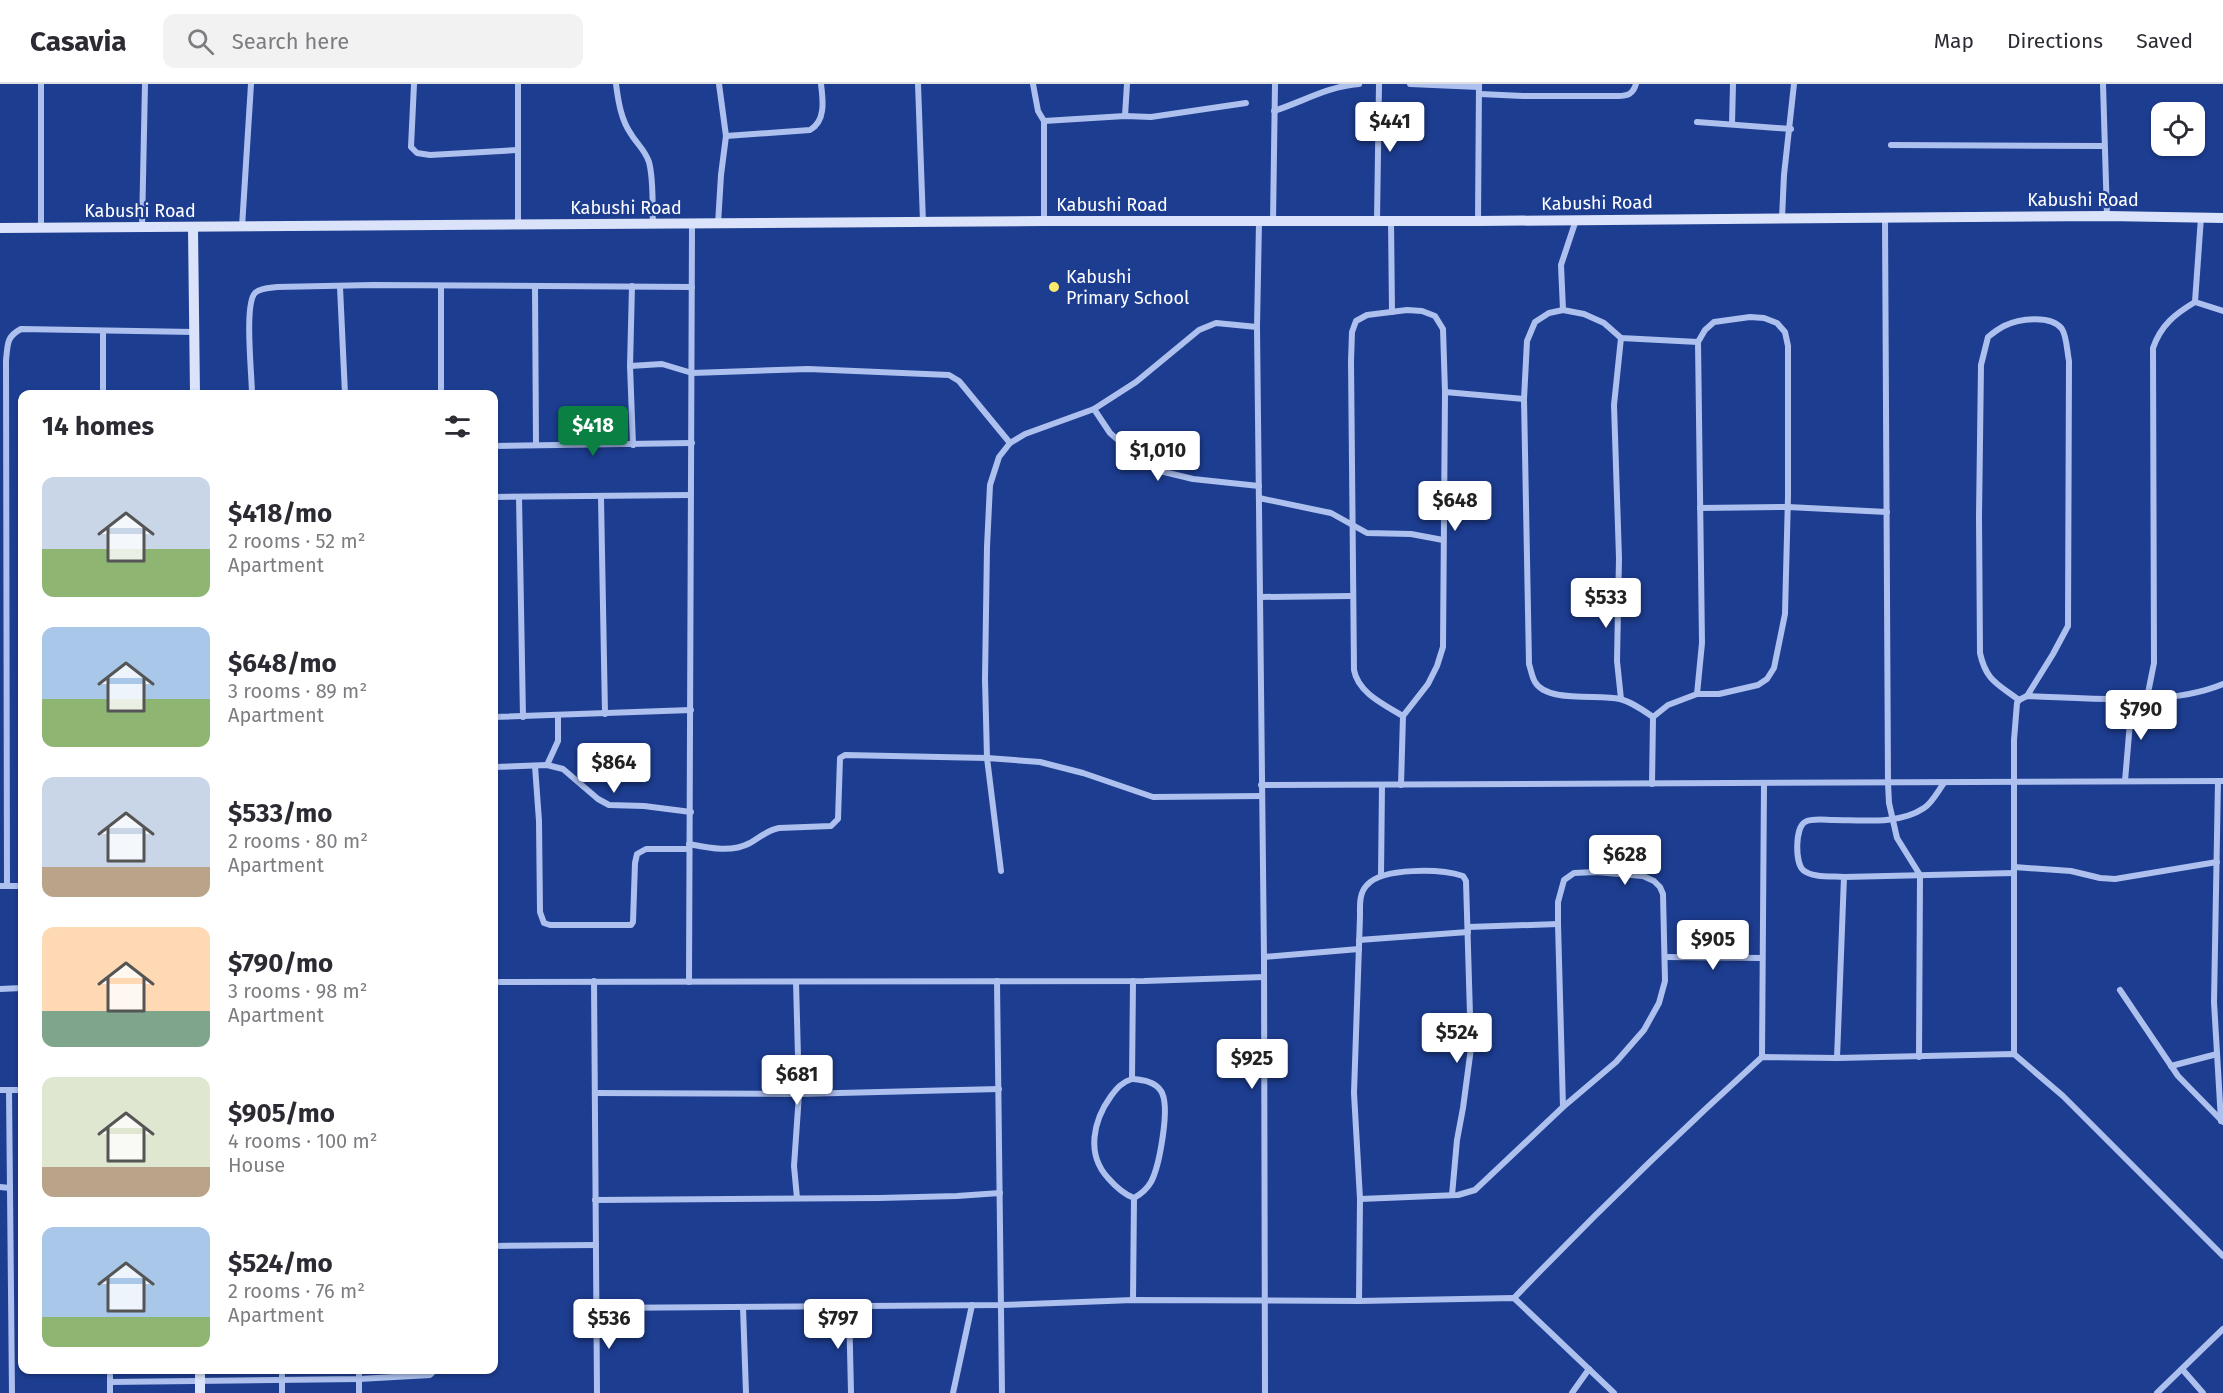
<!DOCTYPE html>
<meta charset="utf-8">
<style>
:root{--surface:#fff;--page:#f2f2f3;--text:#2b2b33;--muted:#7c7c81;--line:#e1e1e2;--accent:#0b8043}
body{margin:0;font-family:"Fira Sans",sans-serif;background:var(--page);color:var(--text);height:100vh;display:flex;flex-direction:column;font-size:22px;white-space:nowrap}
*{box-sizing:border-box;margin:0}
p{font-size:20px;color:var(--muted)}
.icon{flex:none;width:33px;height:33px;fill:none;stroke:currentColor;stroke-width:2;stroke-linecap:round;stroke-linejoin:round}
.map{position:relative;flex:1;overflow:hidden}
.side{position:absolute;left:18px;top:306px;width:480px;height:984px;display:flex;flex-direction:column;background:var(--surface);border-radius:12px;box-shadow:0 2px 4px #0004}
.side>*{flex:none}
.tools{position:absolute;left:2151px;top:18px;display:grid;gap:12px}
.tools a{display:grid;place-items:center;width:54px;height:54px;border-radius:12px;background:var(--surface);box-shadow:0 2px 4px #0004;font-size:30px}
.price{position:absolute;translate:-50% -51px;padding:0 14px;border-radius:6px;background:#fff;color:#222;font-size:20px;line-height:39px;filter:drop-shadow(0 2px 3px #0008)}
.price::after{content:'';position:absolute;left:50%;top:36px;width:18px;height:14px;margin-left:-9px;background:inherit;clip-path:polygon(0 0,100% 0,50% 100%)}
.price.active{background:var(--accent);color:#fff}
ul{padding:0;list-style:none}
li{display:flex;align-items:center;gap:18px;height:150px;padding:0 24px}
li span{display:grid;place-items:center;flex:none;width:168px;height:120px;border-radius:12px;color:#555}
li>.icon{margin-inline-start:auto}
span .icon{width:72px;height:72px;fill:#fffc;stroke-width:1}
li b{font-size:26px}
h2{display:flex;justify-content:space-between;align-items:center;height:72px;padding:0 24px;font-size:26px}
header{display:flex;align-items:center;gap:36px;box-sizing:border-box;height:84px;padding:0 30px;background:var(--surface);border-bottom:2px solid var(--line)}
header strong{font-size:28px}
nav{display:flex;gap:33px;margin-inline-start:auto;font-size:21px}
.search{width:420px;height:54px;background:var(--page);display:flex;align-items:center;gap:15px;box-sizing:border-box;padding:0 21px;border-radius:12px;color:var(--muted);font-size:22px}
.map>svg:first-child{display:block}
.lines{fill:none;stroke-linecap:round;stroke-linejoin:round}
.street{stroke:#adc0ee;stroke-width:6}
.secondary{stroke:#dae3fa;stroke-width:10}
.poi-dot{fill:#fdea6c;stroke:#1d3d90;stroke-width:2}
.labels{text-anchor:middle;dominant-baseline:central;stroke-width:4.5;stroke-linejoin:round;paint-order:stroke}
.street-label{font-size:18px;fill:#fff;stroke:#1d3d90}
.poi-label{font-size:18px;fill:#fff;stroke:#1d3d90;text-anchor:start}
</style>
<header>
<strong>Casavia</strong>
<div class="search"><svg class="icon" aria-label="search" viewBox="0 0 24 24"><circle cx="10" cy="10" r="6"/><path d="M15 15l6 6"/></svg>Search here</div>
<nav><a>Map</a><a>Directions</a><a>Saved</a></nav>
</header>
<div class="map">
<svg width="2223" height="1309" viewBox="0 0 2223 1309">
<rect width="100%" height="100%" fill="#1d3d90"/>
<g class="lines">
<g class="street">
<polyline points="414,0 411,63 417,69 430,71 517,66"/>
<path d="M616,0C618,16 621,36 631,50C637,60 645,66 649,78C654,97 652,121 653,140"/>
<polyline points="918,0 923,138"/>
<polyline points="1033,0 1038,27 1044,37 1044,137"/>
<polyline points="1410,0 1479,3"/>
<polyline points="2103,0 2107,132"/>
<path d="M1480,10L1523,12H1618C1628,12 1633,10 1636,0"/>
<path d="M1274,27C1302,18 1329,2 1359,0"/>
<polyline points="1125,32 1127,0"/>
<polyline points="1044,37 1125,32 1151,33 1246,19"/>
<polyline points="1697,38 1791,45"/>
<polyline points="1732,40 1733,0"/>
<path d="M726,52L810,46C826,37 823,16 821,0"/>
<polyline points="1891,61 2103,62"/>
<polyline points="1782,134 1784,91 1794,0"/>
<polyline points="1885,135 1888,699 1889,719 1897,754 1920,791 1919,973"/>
<polyline points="1377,137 1379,0"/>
<polyline points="1391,137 1392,228"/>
<polyline points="1478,137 1479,0"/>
<polyline points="1259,138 1257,243 1264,873 1265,1309"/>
<polyline points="1273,138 1275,0"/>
<polyline points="518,140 518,0"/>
<polyline points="718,140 721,91 726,52 719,0"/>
<polyline points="142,143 145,0"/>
<polyline points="242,143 251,0"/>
<polyline points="41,144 41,0"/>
<polyline points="632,202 630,282 633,361"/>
<polyline points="340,203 345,310"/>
<polyline points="535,203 536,361"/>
<polyline points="2195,218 2201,133"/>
<polyline points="1563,226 1561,181 1576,136"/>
<polyline points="630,282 662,280 692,289 808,285 949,291 959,297 1010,359"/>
<polyline points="1445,308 1524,315"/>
<polyline points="103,310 103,248"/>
<path d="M252,310C252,292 244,220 255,209C260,204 270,204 277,203L373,201L692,203"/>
<polyline points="441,310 441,202"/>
<polyline points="1094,325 1110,349 1143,378 1160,387 1193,395 1259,402"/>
<polyline points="494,362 692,359"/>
<polyline points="494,413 691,411"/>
<polyline points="519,413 523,633"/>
<polyline points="601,414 605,630"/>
<polyline points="1259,414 1331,429 1367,449 1411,450 1443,456"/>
<polyline points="1700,424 1788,423 1887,428"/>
<polyline points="1260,513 1352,512"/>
<path d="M2147,614L2154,579L2153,264C2161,241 2175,230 2195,218L2223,227"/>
<polyline points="1621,615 1617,577 1619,474 1614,321 1621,254"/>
<path d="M2019,616C1998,600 1986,597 1980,569L1979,433L1981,281L1988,253C1993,249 1998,245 2004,242C2018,235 2051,230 2062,245C2067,253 2067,268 2069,277L2068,542L2053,570L2027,612"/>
<polyline points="494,633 691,626"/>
<polyline points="1653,633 1668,621 1697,610 1719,610 1758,601 1767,595 1774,584 1785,530 1788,412 1788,262 1785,248 1777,239 1764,234 1750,233 1714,238 1705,246 1698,258 1702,559 1697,610"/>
<polyline points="547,681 558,657 558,631"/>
<polyline points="535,682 539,737 540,828 544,839 550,841 631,841 633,838 635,779 637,770 646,765 689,765"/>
<polyline points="494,683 547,681 563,685 598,715 609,721 644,722 691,728"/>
<polyline points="2125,697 2132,615"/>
<polyline points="2218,697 2214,918 2221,1037"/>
<path d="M1652,700L1653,633C1643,626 1632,618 1620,615C1598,610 1547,619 1535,598C1532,593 1531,586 1529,580L1524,315L1527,257L1535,238L1549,229L1563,226L1584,230L1604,239L1621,254L1698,258"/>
<polyline points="1261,701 2223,697"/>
<path d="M1401,701L1403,632L1428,600L1437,582L1443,563L1445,308L1443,245L1435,232L1422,227L1407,226L1367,231L1356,237L1352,248L1351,277L1354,586C1358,609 1385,621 1403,632"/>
<path d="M689,760C709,764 731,769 750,759C760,753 768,746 779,744L831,742L838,735L840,674L845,671L987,674L1040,678L1083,689L1153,713L1262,712"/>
<polyline points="2014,783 2071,787 2100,794 2115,795 2217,778"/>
<polyline points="1001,787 987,674 985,595 987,463 990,401 999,373 1010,359 1025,350 1094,325 1136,298 1199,246 1216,239 1257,243"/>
<polyline points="1381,791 1382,701"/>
<path d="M1844,793C1832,792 1812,794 1803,786C1795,778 1795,744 1805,738C1812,734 1825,736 1833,736C1861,736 1899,741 1924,724C1932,719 1938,707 1944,699"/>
<polyline points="0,802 22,802"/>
<path d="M7,802L6,276C8,260 6,253 21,245L194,248"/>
<polyline points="1468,843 1558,840"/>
<polyline points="1359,856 1468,848"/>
<polyline points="1264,873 1359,865"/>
<polyline points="1665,873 1762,874"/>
<polyline points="594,897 597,1309"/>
<polyline points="997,897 1002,1309"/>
<polyline points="494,898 1144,897 1264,893"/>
<polyline points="689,898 692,141"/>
<polyline points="796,898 799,1010 794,1082 797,1114"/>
<polyline points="0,905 22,904"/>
<polyline points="2120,906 2178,992 2223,1038"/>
<path d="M2014,970V656L2017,619L2019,616L2027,612C2086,614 2169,623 2223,600"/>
<polyline points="1762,973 1764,700"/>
<polyline points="1837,974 1844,793 2014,789"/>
<polyline points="2171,982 2217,970"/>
<path d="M1132,995C1142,996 1155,997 1161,1007C1171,1022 1159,1083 1151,1098C1147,1105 1141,1110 1134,1114C1123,1110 1115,1102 1108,1094C1086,1070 1093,1037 1111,1012C1117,1004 1122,998 1132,995Z"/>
<polyline points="1132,995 1133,897"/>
<polyline points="0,1006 22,1006"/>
<polyline points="9,1006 12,1309"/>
<polyline points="595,1009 799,1010 999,1005"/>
<polyline points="494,1091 495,1162"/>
<polyline points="0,1103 10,1104"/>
<polyline points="1360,1115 1458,1111 1475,1106 1563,1023 1616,978 1644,946 1659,919 1665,897 1663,810 1660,803 1654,797 1643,792 1596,788 1574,789 1564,796 1558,818 1558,840 1563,1023"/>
<polyline points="595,1116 879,1114 957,1112 1000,1109"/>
<polyline points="494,1162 596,1161"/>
<path d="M1514,1214C1594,1131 1676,1051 1762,973L1837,974L2014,970L2063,1012L2223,1172"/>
<polyline points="1133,1216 1134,1114"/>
<path d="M1359,1217L1360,1115L1354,1009L1360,832C1360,821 1359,809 1367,801C1383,783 1441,785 1463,792L1466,797L1471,964L1463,1024L1457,1056L1452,1111"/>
<polyline points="849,1222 851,1309"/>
<polyline points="743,1223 746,1309"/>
<polyline points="596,1224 1002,1221 1133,1216 1359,1217 1514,1214 1614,1309"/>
<polyline points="2182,1285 2203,1309"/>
<polyline points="359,1286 359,1309"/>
<polyline points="110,1298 359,1295 430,1291 435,1286"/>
<polyline points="110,1309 110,1286"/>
<polyline points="282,1309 282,1286"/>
<polyline points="953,1309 972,1221"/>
<polyline points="1572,1309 1589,1285"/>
<polyline points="2157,1309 2223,1245"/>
</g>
<g class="secondary">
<polyline points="0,144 1044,137 1478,137 2107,132 2223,134"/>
<polyline points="193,144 195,310"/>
<polyline points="200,1286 200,1309"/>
</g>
</g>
<circle class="poi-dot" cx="1054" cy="203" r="6"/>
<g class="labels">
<g class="street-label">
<text x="2083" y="116">Kabushi Road</text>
<text transform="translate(1597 119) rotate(-1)">Kabushi Road</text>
<text x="1112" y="121">Kabushi Road</text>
<text x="626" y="124">Kabushi Road</text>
<text x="140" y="127">Kabushi Road</text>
</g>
<g class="poi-label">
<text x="1066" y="193">Kabushi<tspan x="1066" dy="21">Primary School</tspan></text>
</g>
</g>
</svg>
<div class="tools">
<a><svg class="icon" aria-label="locate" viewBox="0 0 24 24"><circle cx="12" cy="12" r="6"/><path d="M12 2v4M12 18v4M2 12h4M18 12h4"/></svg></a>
</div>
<b class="price" style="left:1390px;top:69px">$441</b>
<b class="price active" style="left:593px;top:373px">$418</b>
<b class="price" style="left:1158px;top:398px">$1,010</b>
<b class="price" style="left:1455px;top:448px">$648</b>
<b class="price" style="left:1606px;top:545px">$533</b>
<b class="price" style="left:2141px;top:657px">$790</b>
<b class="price" style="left:614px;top:710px">$864</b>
<b class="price" style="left:1625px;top:802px">$628</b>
<b class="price" style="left:1713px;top:887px">$905</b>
<b class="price" style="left:1457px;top:980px">$524</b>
<b class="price" style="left:1252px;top:1006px">$925</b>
<b class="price" style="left:797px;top:1022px">$681</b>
<b class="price" style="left:609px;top:1266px">$536</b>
<b class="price" style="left:838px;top:1266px">$797</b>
<section class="side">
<h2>14 homes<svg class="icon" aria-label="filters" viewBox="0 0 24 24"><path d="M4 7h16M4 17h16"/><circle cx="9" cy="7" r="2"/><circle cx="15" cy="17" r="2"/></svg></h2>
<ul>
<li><span style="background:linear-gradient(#c9d6e8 60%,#8fb573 0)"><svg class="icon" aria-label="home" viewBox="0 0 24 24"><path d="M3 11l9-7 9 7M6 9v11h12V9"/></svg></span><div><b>$418/mo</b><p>2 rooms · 52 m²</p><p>Apartment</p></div></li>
<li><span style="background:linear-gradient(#a9c7e8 60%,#8fb573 0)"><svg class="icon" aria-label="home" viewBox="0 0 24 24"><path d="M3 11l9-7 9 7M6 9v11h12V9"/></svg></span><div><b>$648/mo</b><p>3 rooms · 89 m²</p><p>Apartment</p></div></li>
<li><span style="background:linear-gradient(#c9d6e8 75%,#b9a48a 0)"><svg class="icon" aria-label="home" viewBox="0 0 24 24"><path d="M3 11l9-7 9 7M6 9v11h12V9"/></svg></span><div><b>$533/mo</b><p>2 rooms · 80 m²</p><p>Apartment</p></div></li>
<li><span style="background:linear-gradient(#ffd9b3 70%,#7fa58c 0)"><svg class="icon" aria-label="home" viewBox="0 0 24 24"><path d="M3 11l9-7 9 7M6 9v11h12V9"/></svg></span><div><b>$790/mo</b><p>3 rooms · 98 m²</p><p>Apartment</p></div></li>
<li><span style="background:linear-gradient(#dfe7d0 75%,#b9a48a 0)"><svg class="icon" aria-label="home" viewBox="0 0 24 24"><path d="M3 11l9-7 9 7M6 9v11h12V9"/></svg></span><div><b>$905/mo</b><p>4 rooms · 100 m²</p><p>House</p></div></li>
<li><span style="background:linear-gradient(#a9c7e8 75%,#8fb573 0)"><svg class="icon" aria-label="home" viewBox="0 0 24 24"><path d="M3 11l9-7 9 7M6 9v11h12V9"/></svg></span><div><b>$524/mo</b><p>2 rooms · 76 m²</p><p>Apartment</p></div></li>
</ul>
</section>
</div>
